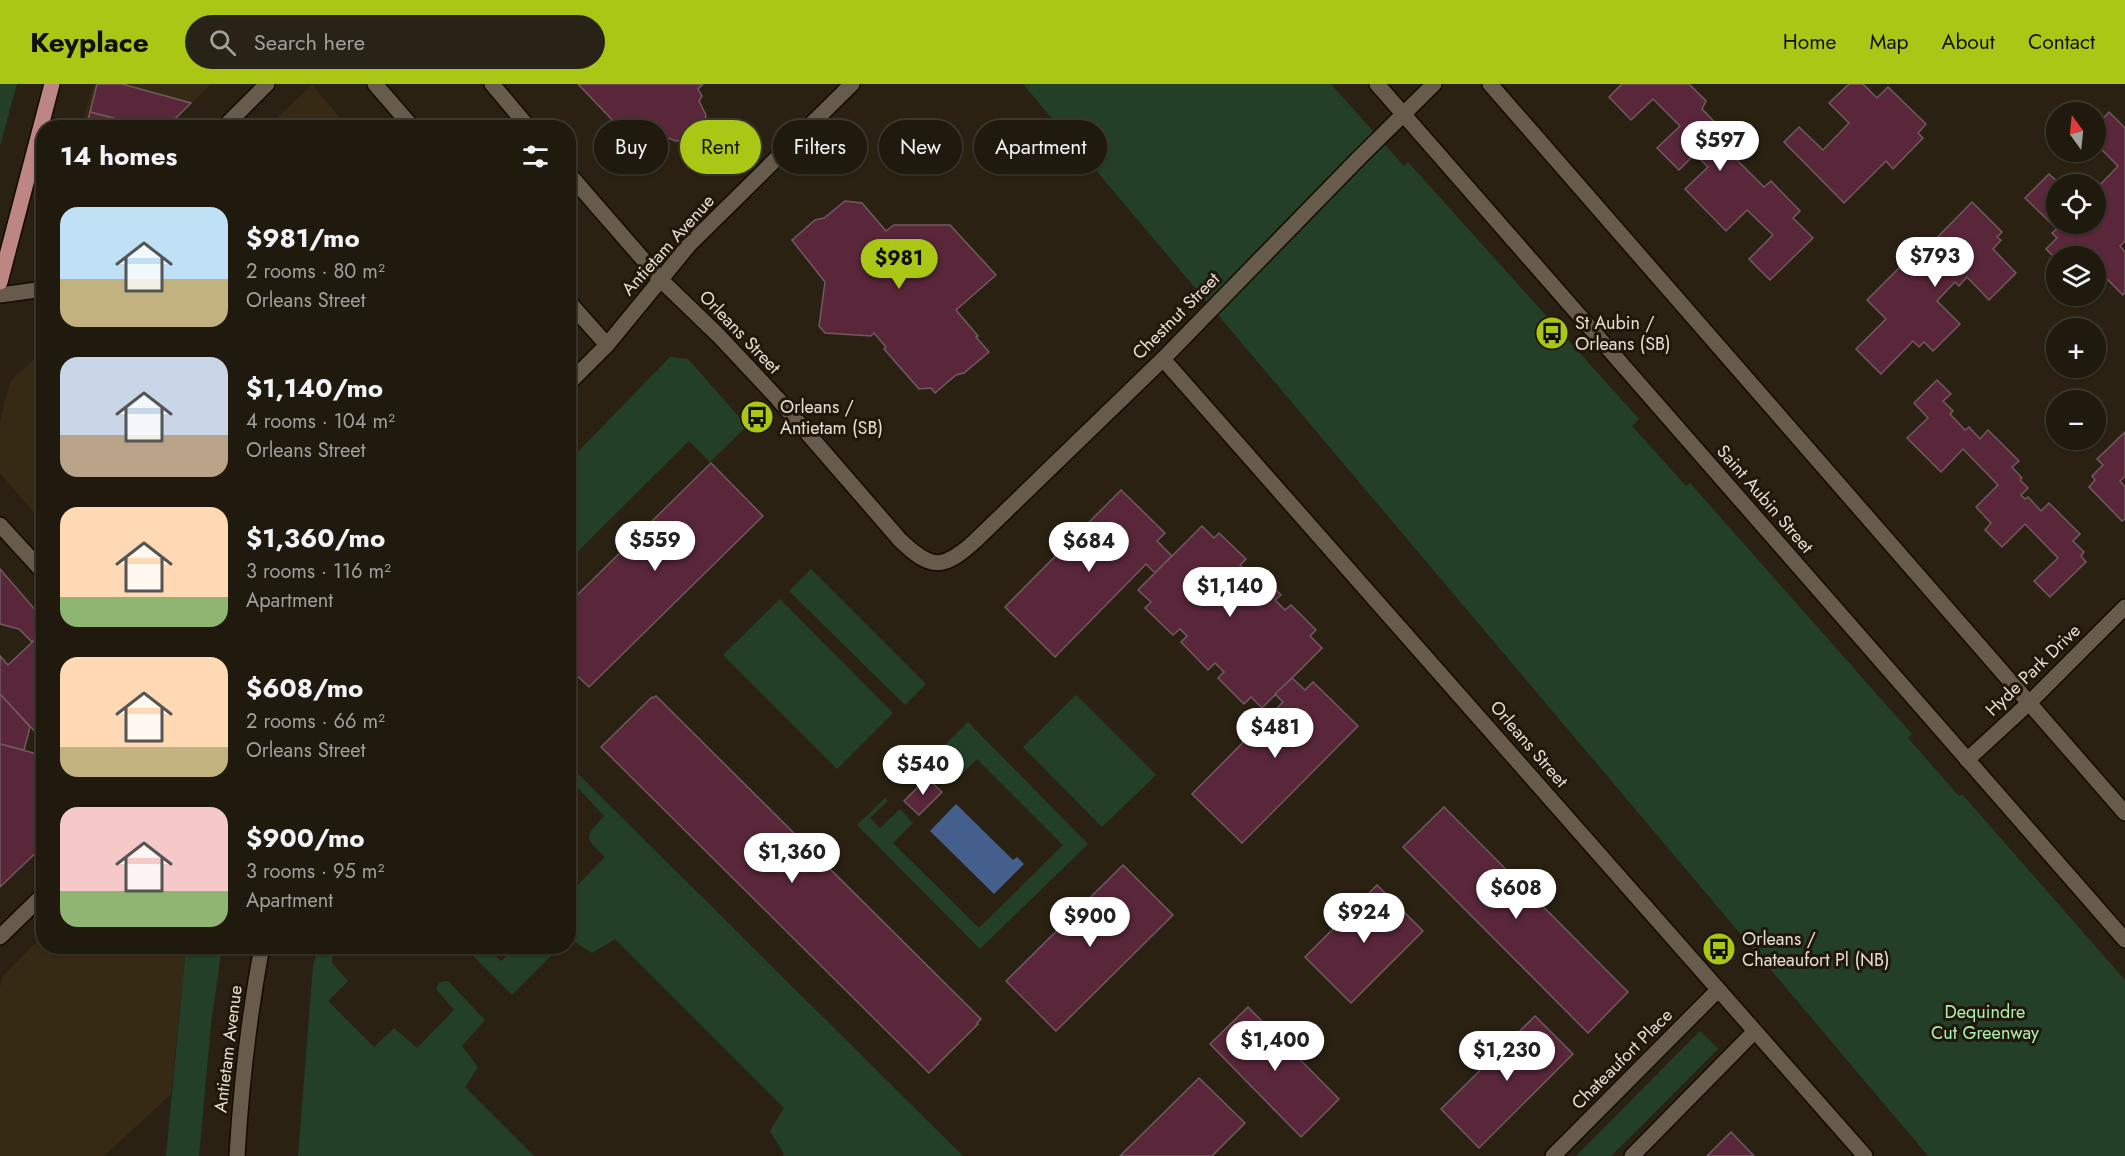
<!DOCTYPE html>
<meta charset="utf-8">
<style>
:root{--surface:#20190e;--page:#282217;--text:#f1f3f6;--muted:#a2a09e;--line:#3d382e;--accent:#aac716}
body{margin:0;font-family:Jost,sans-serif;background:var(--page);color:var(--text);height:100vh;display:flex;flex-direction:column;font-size:22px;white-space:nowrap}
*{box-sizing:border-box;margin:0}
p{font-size:20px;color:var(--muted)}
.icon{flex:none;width:33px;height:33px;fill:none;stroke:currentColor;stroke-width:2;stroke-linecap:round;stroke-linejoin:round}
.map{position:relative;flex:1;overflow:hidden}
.panel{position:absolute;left:36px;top:36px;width:540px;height:834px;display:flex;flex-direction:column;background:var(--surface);border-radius:24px;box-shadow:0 2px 4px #0004,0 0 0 2px var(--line)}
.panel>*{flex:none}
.top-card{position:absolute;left:594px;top:36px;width:570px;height:54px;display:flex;gap:12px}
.needle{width:39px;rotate:345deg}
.buttons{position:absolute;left:2046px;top:18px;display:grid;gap:12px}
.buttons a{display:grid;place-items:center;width:60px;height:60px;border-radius:50%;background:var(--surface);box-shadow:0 2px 4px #0004,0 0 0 2px var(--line);font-size:30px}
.price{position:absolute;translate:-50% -51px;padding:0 14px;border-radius:21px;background:#fff;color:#222;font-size:20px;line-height:39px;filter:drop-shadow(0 2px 3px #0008)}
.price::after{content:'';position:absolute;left:50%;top:36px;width:18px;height:14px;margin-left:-9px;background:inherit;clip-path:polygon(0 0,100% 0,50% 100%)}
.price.on{background:var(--accent);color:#111}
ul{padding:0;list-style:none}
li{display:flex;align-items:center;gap:18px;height:150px;padding:0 24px}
li span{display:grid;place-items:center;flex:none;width:168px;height:120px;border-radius:18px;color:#555}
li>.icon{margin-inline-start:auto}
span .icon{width:72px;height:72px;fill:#fffc;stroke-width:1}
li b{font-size:26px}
h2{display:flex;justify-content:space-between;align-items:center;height:72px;padding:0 24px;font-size:26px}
.tag{padding:0 21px;border-radius:27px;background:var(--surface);box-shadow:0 2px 4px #0004,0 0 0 2px var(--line);font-size:21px;line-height:54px}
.tag.on{background:var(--accent);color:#111}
header{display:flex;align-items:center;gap:36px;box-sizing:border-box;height:84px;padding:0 30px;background:var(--accent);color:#111}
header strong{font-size:28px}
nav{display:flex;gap:33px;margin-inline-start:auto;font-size:21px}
.search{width:420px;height:54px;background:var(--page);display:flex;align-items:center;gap:15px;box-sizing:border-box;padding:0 21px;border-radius:33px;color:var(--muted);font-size:22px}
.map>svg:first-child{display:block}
.built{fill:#362a14}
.green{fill:#243f28}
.water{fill:#455f8c}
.building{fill:#5a273a;stroke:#6f5a60;stroke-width:1.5}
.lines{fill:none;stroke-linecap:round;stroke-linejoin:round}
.lane-casing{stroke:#130b01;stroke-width:18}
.street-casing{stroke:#130b01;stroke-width:18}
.secondary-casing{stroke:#130b01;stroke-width:18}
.primary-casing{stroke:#130b01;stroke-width:18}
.lane{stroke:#675c4c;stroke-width:15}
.street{stroke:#675c4c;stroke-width:15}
.secondary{stroke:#675c4c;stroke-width:15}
.primary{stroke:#be8585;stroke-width:15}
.labels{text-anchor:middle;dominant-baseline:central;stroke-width:6;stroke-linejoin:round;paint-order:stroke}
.street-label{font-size:18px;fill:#e4ded4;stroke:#211809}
.poi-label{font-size:18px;fill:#e4ded4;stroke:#211809;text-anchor:start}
.park-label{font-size:18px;fill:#a9f0b2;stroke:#211809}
</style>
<header>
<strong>Keyplace</strong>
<div class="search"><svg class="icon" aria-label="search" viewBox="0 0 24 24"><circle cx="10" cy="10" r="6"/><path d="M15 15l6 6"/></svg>Search here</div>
<nav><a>Home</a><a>Map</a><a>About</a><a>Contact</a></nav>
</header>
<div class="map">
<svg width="2125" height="1072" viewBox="0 0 2125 1072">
<rect width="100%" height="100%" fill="#2a2112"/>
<g class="built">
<polygon points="93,0 211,0 168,43 81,44"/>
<polygon points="312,1 348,43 267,43"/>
<polygon points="43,266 43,439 0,389 0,337 10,298"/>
<polygon points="43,851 44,862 186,863 171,1010 104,1072 0,1072 0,903 3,892"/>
</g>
<g class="green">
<polygon points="0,0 17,0 0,62"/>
<polygon points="1023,0 1331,0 1404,82 1408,78 1639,335 1632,342 1686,402 1690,399 1912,650 1908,654 1959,712 1962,710 2125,896 2125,1072 1928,1072"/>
<polygon points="670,273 688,275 747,342 710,378 689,357 569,476 569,377"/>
<polygon points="811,485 926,600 905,621 789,507"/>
<polygon points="780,515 893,629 837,685 723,571"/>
<polygon points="1076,611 1156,691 1102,743 1023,663"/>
<polygon points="968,638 1088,760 980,865 857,741 885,714 888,717 870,734 880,744 900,725 913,739 893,759 979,844 1063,761 977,675 954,698 931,675"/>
<path d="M569,681L962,1071V1072H783L784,1070L770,1047L784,1024L615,855L592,869L569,854V810L605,773C583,751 584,755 604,732L569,694Z"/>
<polygon points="186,863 222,863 211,940 199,1072 166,1072"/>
<polygon points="318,863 333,863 332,879 348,897 328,917 374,963 394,944 417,964 454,926 436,905 439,899 446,897 449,898 485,936 462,962 478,983 465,1003 534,1072 298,1072 313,882"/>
<polygon points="474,863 486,863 501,877 516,863 560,863 512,911 474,873 472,866"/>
<polygon points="1700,947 1718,965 1611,1072 1576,1072"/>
</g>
<polygon class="water" points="956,720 1013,776 1017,773 1024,780 994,810 930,747"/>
<g class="building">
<polygon points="97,0 122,0 191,19 166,44 150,44 90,28"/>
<polygon points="578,0 703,0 698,5 702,12 699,17 706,31 703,46 692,55 676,57 663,52 653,53 650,50 637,62"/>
<polygon points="1622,0 1689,0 1706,17 1702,25 1736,60 1728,67 1764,103 1771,97 1800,127 1793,134 1813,154 1770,196 1749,175 1773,151 1747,126 1726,147 1685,105 1708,83 1695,70 1679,86 1657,64 1680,42 1653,15 1631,36 1609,13"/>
<polygon points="1849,0 1863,0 1877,14 1888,3 1926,40 1918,49 1923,54 1893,85 1886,77 1844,119 1784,58 1799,43 1823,66 1849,39 1829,19"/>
<polygon points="90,28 150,44 86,44"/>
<polygon points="2109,28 2125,44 2125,157 2120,162 2125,168 2125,208 2123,211 2097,185 2096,186 2096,172 2056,172 2056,175 2046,165 2057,154 2052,149 2057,145 2025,114 2049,90 2060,100 2056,100 2056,140 2096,140 2096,105 2118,82 2096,60 2096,42"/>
<polygon points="845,117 862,119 886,147 894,141 950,141 996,191 956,226 978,252 976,253 989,268 964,289 956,291 935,309 931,304 919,305 884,265 886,263 874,249 871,252 825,249 819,242 825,198 792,156 815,136 824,134"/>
<polygon points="1972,118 2002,148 1997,153 2001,156 1993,165 2016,189 1989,216 1967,193 1959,202 1955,198 1937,217 1960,240 1933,267 1924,258 1919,263 1913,257 1881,290 1856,265 1886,235 1867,216 1915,168 1919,172"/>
<polygon points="1937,296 1951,310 1943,317 1953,327 1950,330 1965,346 1969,343 1980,355 1988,346 2019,377 2012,383 2022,394 2020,396 2028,404 2021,411 2025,415 2028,413 2041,427 2049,419 2080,450 2073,457 2084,468 2081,472 2086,478 2050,513 2034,497 2058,474 2025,440 2002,463 1985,446 1991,439 1976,423 1998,401 1963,365 1941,388 1907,354 1928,334 1914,319"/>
<polygon points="2125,348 2125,392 2120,397 2125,403 2125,435 2122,437 2089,403 2095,396 2092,392 2103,381 2097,375"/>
<polygon points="711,379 763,432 589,603 568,583 568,520"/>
<polygon points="1121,406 1165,449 1157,457 1172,472 1155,489 1146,480 1055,573 1005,523"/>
<polygon points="1202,442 1214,454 1219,449 1246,475 1240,481 1249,491 1255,485 1281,511 1275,516 1285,526 1291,521 1316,546 1310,552 1322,564 1262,624 1251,613 1244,620 1218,594 1224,588 1215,579 1208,586 1181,558 1187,552 1180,545 1173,551 1145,524 1151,518 1138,506"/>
<polygon points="0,485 44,536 44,547 32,558 19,545 0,540"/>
<polygon points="44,547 44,649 40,653 0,610 0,572 8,581"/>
<polygon points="1292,594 1305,606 1313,598 1358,642 1242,759 1192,710 1283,618 1275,610"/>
<polygon points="0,610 30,643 24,666 0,660"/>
<polygon points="656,612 981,935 977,939 978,940 929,989 601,663 652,613 653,614"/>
<polygon points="0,660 37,670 44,677 44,761 0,803"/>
<polygon points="927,694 942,708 919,731 904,717"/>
<polygon points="1444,723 1628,908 1588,949 1403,763"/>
<polygon points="1123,781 1173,831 1056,947 1006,897"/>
<polygon points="1377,801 1423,847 1351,919 1305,873"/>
<polygon points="1248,923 1339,1015 1301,1053 1210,960"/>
<polygon points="1535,932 1573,970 1479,1064 1441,1025"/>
<polygon points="1199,994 1245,1039 1212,1072 1120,1072"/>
<polygon points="1731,1048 1754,1072 1707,1072"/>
</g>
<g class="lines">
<g class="lane-casing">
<polyline id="lane" points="0,853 44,810"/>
</g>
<g class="street-casing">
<g id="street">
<polyline points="375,0 413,44"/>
<polyline points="492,0 529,44"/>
<polyline points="223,44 267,0"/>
<path d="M568,89L661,196L719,252L777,314L900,456C931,486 943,486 975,457L1163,275L1358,75L1434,0"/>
<polyline points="0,211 44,205"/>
<polyline points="568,217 607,261"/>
<polyline points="1163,275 1865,1072"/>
<polyline points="0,441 44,489"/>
<polyline points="1967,676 2029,619 2125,523"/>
<polyline points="1553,1072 1718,906"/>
<polyline points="1632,1072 1754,948"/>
</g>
</g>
<g class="secondary-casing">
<g id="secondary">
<polyline points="1377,0 2125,856"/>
<polyline points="1490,0 2125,729"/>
<polyline points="568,300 607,261 689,161 852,0"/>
<path d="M237,1072C241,1002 249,932 262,862"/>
</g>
</g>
<g class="primary-casing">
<polyline id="primary" points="0,198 52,0"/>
</g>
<use href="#lane" class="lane"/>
<use href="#street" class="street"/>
<use href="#secondary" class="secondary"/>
<use href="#primary" class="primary"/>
</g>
<defs>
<g id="bus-disc" transform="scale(1.725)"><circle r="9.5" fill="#aac716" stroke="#211809"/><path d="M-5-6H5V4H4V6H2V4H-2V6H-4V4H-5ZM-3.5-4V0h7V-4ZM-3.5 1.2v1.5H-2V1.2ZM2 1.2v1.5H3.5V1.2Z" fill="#111"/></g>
</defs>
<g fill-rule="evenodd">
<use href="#bus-disc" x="1552" y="249"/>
<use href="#bus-disc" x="757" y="333"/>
<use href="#bus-disc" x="1719" y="865"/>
</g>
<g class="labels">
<g class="street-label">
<text transform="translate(668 161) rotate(-48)">Antietam Avenue</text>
<text transform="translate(1176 232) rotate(-45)">Chestnut Street</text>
<text transform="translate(740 248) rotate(46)">Orleans Street</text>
<text transform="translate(1765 415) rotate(49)">Saint Aubin Street</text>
<text transform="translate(2033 586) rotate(-44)">Hyde Park Drive</text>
<text transform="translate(1529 660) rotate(49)">Orleans Street</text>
<text transform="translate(228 965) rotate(-83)">Antietam Avenue</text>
<text transform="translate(1622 975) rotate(-45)">Chateaufort Place</text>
</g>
<g class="poi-label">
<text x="1575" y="239">St Aubin /<tspan x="1575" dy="21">Orleans (SB)</tspan></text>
<text x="780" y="323">Orleans /<tspan x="780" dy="21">Antietam (SB)</tspan></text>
<text x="1742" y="855">Orleans /<tspan x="1742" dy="21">Chateaufort Pl (NB)</tspan></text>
</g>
<g class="park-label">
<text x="1985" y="928">Dequindre<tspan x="1985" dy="21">Cut Greenway</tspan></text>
</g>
</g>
</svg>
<div class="buttons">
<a><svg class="needle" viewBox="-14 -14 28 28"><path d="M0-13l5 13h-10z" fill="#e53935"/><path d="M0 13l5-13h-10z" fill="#a2a09e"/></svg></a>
<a><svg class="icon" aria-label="locate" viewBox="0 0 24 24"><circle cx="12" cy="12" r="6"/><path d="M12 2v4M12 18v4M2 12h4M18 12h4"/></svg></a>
<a><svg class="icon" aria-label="layers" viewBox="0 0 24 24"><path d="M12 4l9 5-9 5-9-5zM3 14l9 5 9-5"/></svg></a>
<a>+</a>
<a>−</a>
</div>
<b class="price" style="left:1720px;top:88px">$597</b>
<b class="price" style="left:1935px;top:204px">$793</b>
<b class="price on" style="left:899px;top:206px">$981</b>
<b class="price" style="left:655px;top:488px">$559</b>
<b class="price" style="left:1089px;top:489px">$684</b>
<b class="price" style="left:1230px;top:534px">$1,140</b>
<b class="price" style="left:1275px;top:675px">$481</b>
<b class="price" style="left:923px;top:712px">$540</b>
<b class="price" style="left:792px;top:800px">$1,360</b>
<b class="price" style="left:1516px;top:836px">$608</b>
<b class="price" style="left:1364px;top:860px">$924</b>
<b class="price" style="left:1090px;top:864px">$900</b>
<b class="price" style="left:1275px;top:988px">$1,400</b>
<b class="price" style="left:1507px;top:998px">$1,230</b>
<div class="top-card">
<a class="tag">Buy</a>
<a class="tag on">Rent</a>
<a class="tag">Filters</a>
<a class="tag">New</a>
<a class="tag">Apartment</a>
</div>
<section class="panel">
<h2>14 homes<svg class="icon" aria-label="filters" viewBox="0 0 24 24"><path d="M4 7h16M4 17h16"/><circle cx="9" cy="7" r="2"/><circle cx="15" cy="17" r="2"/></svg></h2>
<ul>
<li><span style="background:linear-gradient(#bfe0f5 60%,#c2b280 0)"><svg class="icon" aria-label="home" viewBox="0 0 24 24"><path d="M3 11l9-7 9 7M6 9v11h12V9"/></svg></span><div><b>$981/mo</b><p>2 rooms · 80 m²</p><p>Orleans Street</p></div></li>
<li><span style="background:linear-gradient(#c9d6e8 65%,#b9a48a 0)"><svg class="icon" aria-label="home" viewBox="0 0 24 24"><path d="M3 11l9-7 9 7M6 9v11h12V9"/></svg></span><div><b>$1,140/mo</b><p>4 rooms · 104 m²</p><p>Orleans Street</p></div></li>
<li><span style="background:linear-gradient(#ffd9b3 75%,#8fb573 0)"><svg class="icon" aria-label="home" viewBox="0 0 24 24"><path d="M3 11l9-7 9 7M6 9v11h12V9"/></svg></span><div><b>$1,360/mo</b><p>3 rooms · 116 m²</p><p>Apartment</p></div></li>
<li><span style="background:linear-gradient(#ffd9b3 75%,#c2b280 0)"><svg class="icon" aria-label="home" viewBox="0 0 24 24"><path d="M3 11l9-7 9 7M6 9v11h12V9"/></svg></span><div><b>$608/mo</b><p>2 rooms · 66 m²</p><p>Orleans Street</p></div></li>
<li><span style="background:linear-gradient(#f6c9c9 70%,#8fb573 0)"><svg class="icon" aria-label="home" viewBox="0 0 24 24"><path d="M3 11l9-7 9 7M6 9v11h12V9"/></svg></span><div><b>$900/mo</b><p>3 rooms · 95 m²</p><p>Apartment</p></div></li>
</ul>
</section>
</div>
